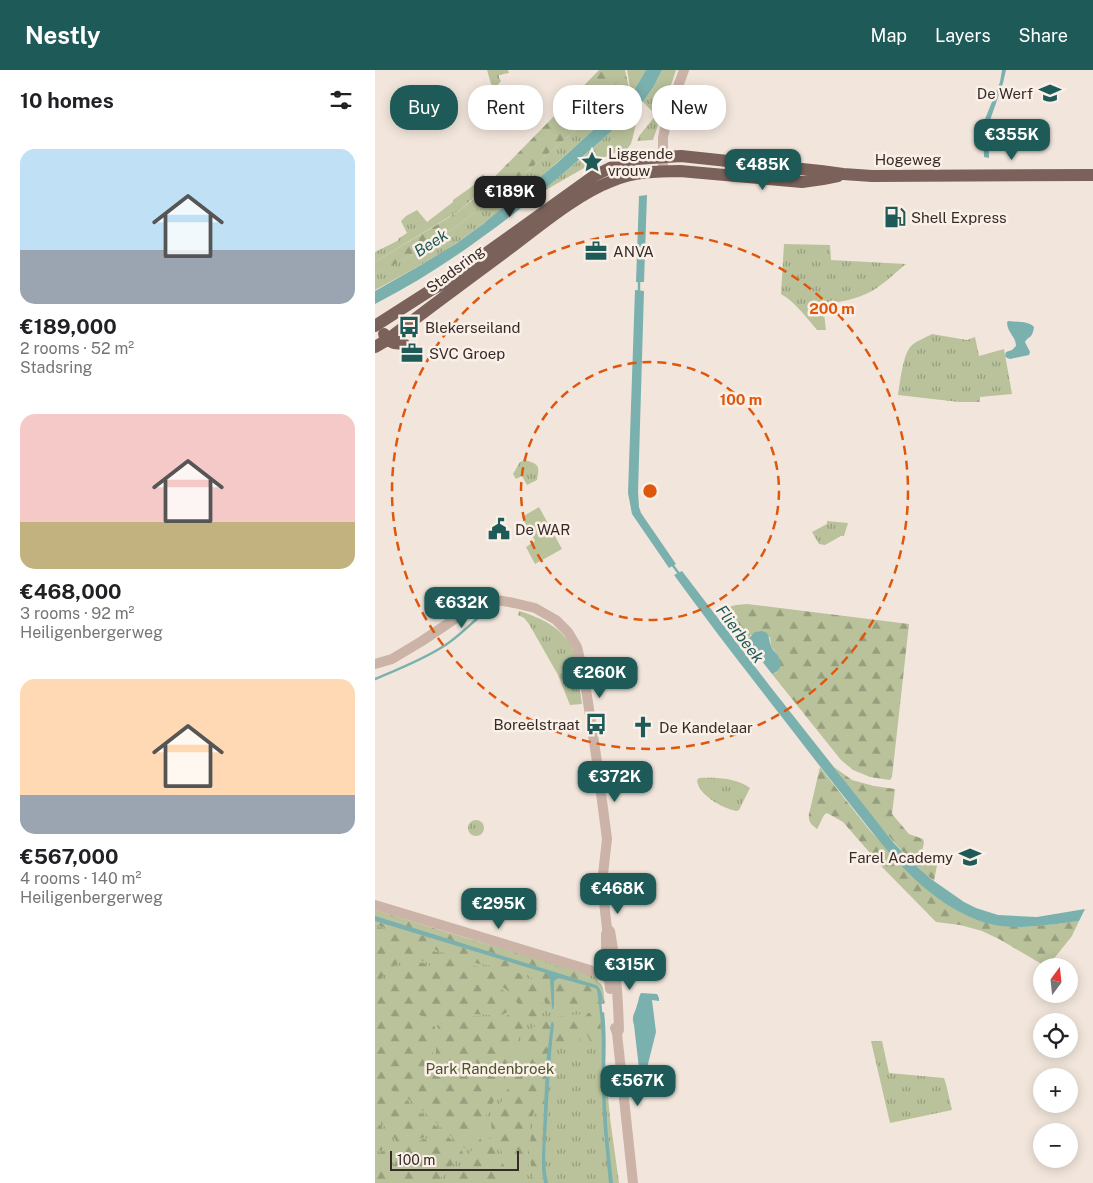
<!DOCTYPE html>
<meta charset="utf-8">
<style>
:root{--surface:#fff;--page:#f6f6f6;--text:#202124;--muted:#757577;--accent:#1d5a58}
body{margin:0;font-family:"Public Sans",sans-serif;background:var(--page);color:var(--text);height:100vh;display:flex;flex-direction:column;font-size:19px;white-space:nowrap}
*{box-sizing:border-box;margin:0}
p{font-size:16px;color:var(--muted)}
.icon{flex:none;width:28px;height:28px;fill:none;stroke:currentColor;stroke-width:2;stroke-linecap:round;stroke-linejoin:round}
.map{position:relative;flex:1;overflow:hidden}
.details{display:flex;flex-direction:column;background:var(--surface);width:375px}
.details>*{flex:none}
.top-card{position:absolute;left:15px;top:15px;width:475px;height:45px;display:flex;gap:10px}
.needle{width:32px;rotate:15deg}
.fabs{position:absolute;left:658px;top:888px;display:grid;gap:10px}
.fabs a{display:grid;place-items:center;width:45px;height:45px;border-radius:50%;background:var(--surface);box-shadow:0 2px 12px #0003;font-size:25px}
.scale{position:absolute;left:15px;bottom:12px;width:129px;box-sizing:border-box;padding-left:5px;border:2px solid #372b28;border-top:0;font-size:14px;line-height:18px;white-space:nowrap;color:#372b28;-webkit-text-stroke:4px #faf0e8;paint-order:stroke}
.price{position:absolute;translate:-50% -42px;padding:0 11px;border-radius:10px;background:var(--accent);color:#fff;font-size:16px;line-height:32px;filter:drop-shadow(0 1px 2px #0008)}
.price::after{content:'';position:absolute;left:50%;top:30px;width:15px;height:11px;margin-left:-8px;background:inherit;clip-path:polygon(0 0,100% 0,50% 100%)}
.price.on{background:#222;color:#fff}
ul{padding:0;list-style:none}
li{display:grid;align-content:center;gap:10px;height:265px;padding:0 20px}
li span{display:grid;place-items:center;height:155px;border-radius:15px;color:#555}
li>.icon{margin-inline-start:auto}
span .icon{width:90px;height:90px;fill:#fffc;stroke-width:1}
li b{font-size:21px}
h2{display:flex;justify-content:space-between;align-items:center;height:60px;padding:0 20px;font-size:21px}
.pill{padding:0 18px;border-radius:20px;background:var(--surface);box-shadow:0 2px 12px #0003;font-size:18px;line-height:45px}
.pill.on{background:var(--accent);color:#fff}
header{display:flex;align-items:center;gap:30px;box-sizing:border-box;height:70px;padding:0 25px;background:var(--accent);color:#fff}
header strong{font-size:24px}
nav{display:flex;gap:28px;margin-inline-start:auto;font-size:18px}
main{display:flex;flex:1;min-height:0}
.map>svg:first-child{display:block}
.grass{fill:url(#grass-tufts)}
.forest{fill:url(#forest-firs)}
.garden{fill:#b9c29b}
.water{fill:#7ab0ad}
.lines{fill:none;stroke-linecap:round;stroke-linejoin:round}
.stream{stroke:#7ab0ad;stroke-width:2.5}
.minor{stroke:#cbb4a7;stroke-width:10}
.major{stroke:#7a6159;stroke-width:12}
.ring{fill:none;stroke:#df570d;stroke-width:2.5;stroke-dasharray:9 6}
.labels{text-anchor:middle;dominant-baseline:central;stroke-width:5;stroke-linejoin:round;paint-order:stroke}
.poi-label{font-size:15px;fill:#372b28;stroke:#faf0e8;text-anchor:start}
.street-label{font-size:15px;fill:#372b28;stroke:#faf0e8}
.park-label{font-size:15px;fill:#4a562b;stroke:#faf0e8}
.water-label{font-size:16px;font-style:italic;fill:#1d5a58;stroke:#faf0e8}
.centre{fill:#df570d;stroke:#faf0e8;stroke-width:2.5}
.ring-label{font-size:15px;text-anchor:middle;font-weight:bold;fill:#df570d;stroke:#faf0e8;stroke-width:5;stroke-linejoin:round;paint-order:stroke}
</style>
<header>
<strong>Nestly</strong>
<nav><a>Map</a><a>Layers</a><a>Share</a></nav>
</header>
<main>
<section class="details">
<h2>10 homes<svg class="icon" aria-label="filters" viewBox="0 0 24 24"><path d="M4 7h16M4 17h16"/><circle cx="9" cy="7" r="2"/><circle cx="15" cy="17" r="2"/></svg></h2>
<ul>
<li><span style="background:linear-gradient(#bfe0f5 65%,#9aa5b1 0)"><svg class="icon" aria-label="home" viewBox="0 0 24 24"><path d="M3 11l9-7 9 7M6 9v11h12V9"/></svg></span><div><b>€189,000</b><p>2 rooms · 52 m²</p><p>Stadsring</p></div></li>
<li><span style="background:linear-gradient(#f6c9c9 70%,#c2b280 0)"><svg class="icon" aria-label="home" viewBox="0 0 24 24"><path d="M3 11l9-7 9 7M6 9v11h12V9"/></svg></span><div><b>€468,000</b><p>3 rooms · 92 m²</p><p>Heiligenbergerweg</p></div></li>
<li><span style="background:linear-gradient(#ffd9b3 75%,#9aa5b1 0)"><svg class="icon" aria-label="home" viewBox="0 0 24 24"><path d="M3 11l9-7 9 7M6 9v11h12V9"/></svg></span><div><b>€567,000</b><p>4 rooms · 140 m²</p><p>Heiligenbergerweg</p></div></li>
</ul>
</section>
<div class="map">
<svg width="718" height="1113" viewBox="0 0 718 1113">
<defs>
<pattern id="grass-tufts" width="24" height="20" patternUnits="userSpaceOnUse" patternTransform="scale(1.25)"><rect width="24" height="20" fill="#b9c29b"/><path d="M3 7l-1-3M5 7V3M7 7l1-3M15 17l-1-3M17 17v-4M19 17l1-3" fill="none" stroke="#979e7e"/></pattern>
<pattern id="forest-firs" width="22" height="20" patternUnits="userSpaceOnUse" patternTransform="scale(1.25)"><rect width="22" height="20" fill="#b9c29b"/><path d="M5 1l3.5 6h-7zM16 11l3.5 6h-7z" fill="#979e7e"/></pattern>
</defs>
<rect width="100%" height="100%" fill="#f2e6dc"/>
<g class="grass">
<polygon points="112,0 133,0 134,3 124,5 124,8 126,11 121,17 119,17 116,14"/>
<polygon points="252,0 271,0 258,22 255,18"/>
<polygon points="287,0 301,0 278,70 262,71 264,66 281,45 268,32 279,16"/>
<path d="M250,24L252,29C198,78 144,130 83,172C56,190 28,205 0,220V203L35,186L81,157L155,99L213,50L239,25Z"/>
<polygon points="262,38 265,42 263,46 256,74 252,79 236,84 209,98 162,125 208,87"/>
<polygon points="108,104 113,113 87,139 0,192 0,182 24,170 23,169 32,163 26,151 31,146 42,140 52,152 78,132 78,130 106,110 105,108"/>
<path d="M409,174L455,175L456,190L531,194C520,203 509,214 497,221C482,229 465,232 448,235L451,260H442C431,247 421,233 406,224Z"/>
<path d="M557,264L592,270L600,267L604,286L629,279L637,324L605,327V332H584L523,325C525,313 528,284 536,276C541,271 550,268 557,264Z"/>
<path d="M150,390C164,394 165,396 162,410L152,415L147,406L141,409L138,404L145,392Z"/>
<polygon points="452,451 473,453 469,466 466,466 450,475 444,474 437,462 452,454"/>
<path d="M144,541C167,548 191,559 199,583L207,634L195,635L183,605L154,554L149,548L143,545Z"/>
<path d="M324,708C340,707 362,708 375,718L364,740L361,741C347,738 323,725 322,710Z"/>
<circle cx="101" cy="758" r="8"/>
<polygon points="0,841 75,864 222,904 235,1048 244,1113 0,1113"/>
<polygon points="496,971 507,971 514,1003 569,1008 571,1014 577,1040 515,1053"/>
</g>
<g class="forest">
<polygon points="224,0 250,0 254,18 250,24 238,25 213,50 155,99 81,157 35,186 18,195 0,203 0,192 73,148 87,139 96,131"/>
<polygon points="372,534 534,554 517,707 515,710 495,707 478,700 466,690 397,604 401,603 404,599 401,583 396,576 395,567 376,565 371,571 346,539 361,535"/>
<path d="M445,697C462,719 479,741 497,763C506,772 515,781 524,790C552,820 578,846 621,854C649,860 677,854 704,851L697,866L673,896H670L624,869L607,861L585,855L561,852L509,799L468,752L452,743L449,745L442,759C436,754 433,752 434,744Z"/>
<path d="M459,697L477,710L499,716L520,719L517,744L534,764L548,769L549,772L547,783L549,785L562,788L563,790L559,811C520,779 490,737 459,697Z"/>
<path d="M0,840L215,906L214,908C232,914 227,917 230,933L228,934L226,920L221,915L0,846Z"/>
<path d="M0,851L171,903L175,907L177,936L178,938L179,912L180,910L184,908L220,918L222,920L224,934L190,939V936L186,937V939L172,941C170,928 164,913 153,905C136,894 115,898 97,892C81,887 65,882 50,875C33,867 19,858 0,855Z"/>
<path d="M2,857C25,862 44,876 66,884C80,890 95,895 110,898C119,900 128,899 137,901C149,904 158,909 163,921L162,922L164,925H165L166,927L170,942L158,948C143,942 142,926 129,918C112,908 103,915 87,912C79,910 71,903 64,898C44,887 28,885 11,903C7,907 4,914 0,918V858Z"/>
<path d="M35,891C47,891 62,898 71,905C75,908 79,912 84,913C92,916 100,915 108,914C122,913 136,924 141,937L125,946L101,944L85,946L66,951H57L34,940L8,918L6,914C12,902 23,894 35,891Z"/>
<path d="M2,920C14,920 23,935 31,942C40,949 53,949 60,957L57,996L43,1011L26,1023L0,1016V922Z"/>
<polygon points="140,940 144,941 153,949 154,952 145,965 133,999 115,1039 109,1035 83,1008 61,995 60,992 63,958 65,954 77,950 97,946 106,946 123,949 130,947"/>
<path d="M223,942L224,943H225L227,976H217C214,962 201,959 213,943Z"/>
<path d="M206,944L204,955L206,965L202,977L176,978L179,954H176C172,988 170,1021 168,1055C167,1074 164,1094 169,1113H160C153,1093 154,1067 159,1047C161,1040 164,1034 164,1028C166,1011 157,993 147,980C158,945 174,948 206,944Z"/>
<path d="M147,983C156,995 165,1014 162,1030C160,1040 156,1049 154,1060C152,1075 153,1091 155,1106L137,1100L127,1083L117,1060L116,1053L134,1016Z"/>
<path d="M60,998C83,1002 98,1027 113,1042L103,1062L91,1079L89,1078L47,1040L31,1027L32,1022L43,1015L57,1000Z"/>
<polygon points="0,1018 28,1028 64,1059 63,1062 43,1069 24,1073 22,1071 0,1046"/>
<path d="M0,1050C5,1056 18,1067 11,1076C9,1079 3,1081 0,1083Z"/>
<polygon points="110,1062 114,1067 138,1113 73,1113"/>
<path d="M66,1063H69L86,1079L88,1083L61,1113H16C15,1096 25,1090 24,1075L48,1070Z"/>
<polygon points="12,1079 16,1088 14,1099 13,1113 0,1113 0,1086"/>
</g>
<polygon class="garden" points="164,437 187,479 160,494 151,477 160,471 147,447"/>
<g class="water">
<path d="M271,0H287L279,16L268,32L266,31L261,36L262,38C243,55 225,72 205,89C143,143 74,196 0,234V221L46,195L82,173L108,154L181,94L252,29H254L259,24L258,22Z"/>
<polygon points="627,0 631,0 628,13 613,56 614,88 609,87 608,54 625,12"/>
<polygon points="272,125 269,212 261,212 264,126"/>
<polygon points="260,220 269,221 263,422 264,437 266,443 301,494 294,498 257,444 253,423"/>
<path d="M634,251C642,252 654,251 659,257C657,270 654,265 650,272L655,282L654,285L635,289L632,288L630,286L631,282L637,280L641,276C641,266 632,263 632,252Z"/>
<path d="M307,501L394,615L518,772L535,790L556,809L589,832L601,838L623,845L662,847L710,839L704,851C670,855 633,863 600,849C548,828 512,781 478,738C459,714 439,689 420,664C379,611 338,559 299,505Z"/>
<path d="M387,561L392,563C395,568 394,573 397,578C399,582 403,584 404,588C408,595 404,602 397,604L371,571L380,562Z"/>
<path d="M0,846L221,915C228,919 227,927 228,934H224L222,920L220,918L184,908L180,910L179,912V935L178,939H177L175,908L171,903L0,851Z"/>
<path d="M266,923L282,924L284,928V931L277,930L281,962L270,1006L266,1008L265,1007L259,955C256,945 260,944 262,935C264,931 263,928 266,923Z"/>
<path d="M229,942C232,967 230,991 230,1016C231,1048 234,1081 238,1113H234C231,1081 227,1049 227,1016C226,992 228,968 225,943Z"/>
<path d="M177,951L179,954C175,986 174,1019 172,1051C171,1071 168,1093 173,1113H169L167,1101V1087L171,993L176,954Z"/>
</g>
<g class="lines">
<g class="stream">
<polyline points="264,224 264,209"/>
<polyline points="296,493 305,505"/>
<path d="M0,609C22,600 44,591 64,579C79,571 91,558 104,547"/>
<polyline points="225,931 226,942"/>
</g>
<g class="minor">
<polyline points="288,101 288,67 294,41 309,0"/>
<path d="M0,594L17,589L47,571L90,542L101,535L113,531L122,530L139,533L160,538L181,550L193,562L202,577L209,606L221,685L232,769L227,813L232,859L235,861C241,894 243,927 244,960L242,963"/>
<polyline points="0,835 238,907"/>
<polyline points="231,864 231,878 235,919"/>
<polyline points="240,958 242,963 258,1113"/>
</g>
<g class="major">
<polyline points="0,256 56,220 68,214 219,106 241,95 261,89 306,86 446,101 468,104 497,106 718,105"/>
<polyline points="9,264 12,270 19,273 29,274"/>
<path d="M0,277L12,270C54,238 96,207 138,176C167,154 203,124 237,111C258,102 282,101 305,101L427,112L448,109L463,106"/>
</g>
</g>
<g class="ring">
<circle cx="275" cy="421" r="129"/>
<circle cx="275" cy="421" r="258"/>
</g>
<defs>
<g id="school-bare" transform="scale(1.725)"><path d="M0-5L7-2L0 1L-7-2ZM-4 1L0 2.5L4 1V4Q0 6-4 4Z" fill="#1d5a58" stroke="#faf0e8" stroke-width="2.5" paint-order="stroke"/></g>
<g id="sight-bare" transform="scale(1.725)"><path d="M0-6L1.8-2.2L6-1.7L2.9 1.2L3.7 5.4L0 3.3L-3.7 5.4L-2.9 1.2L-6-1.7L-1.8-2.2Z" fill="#1d5a58" stroke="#faf0e8" stroke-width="2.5" paint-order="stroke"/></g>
<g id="fuel-bare" transform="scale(1.725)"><path d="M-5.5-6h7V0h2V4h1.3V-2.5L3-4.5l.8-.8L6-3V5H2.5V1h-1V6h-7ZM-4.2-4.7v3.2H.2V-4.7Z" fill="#1d5a58" stroke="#faf0e8" stroke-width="2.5" paint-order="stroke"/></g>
<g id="office-bare" transform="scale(1.725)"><path d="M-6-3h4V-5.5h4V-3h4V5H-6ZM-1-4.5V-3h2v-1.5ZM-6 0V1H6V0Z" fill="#1d5a58" stroke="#faf0e8" stroke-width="2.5" paint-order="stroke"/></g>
<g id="bus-bare" transform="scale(1.725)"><path d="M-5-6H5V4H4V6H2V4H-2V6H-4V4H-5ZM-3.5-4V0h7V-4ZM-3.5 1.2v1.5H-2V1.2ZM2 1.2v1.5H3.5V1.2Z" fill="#1d5a58" stroke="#faf0e8" stroke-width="2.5" paint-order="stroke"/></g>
<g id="civic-bare" transform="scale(1.725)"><path d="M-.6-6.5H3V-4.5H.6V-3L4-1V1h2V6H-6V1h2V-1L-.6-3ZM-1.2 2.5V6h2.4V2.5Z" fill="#1d5a58" stroke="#faf0e8" stroke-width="2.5" paint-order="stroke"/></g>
<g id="church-bare" transform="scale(1.725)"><path d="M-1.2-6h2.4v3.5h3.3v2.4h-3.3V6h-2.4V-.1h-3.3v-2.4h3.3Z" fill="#1d5a58" stroke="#faf0e8" stroke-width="2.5" paint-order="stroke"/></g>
</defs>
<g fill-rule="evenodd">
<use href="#school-bare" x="675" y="23"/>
<use href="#sight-bare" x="217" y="92"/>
<use href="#fuel-bare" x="520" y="147"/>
<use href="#office-bare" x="221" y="181"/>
<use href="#bus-bare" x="34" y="257"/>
<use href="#office-bare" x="37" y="283"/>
<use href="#civic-bare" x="124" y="459"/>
<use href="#bus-bare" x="221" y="654"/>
<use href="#church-bare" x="268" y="657"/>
<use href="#school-bare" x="595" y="787"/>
</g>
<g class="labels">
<g class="poi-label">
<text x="658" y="23" text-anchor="end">De Werf</text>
<text x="233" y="83">Liggende<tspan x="233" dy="17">vrouw</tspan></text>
<text x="536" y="147">Shell Express</text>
<text x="238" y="181">ANVA</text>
<text x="50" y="257">Blekerseiland</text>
<text x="54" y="283">SVC Groep</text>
<text x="140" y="459">De WAR</text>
<text x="205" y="654" text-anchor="end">Boreelstraat</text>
<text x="284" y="657">De Kandelaar</text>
<text x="578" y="787" text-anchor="end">Farel Academy</text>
</g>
<g class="street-label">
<text x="533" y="89">Hogeweg</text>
<text transform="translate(80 199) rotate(-37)">Stadsring</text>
</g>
<g class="park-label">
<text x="115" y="998">Park Randenbroek</text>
</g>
<g class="water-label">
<text transform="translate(56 173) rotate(-33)">Beek</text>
<text transform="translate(365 564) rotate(53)">Flierbeek</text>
</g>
</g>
<circle cx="275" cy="421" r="8" class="centre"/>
<g class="ring-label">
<text x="457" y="244">200 m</text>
<text x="366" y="335">100 m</text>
</g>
</svg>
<div class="fabs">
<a><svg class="needle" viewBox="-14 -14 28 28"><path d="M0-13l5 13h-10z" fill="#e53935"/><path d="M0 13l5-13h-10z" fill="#757577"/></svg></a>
<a><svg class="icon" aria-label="locate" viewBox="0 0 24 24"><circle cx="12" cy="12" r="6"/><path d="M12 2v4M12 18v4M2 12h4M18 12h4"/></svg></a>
<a>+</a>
<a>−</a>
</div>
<div class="scale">100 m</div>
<b class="price" style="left:637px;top:91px">€355K</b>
<b class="price" style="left:388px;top:121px">€485K</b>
<b class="price on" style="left:135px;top:148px">€189K</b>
<b class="price" style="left:87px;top:559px">€632K</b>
<b class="price" style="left:225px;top:629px">€260K</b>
<b class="price" style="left:240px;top:733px">€372K</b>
<b class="price" style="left:243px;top:845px">€468K</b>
<b class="price" style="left:124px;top:860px">€295K</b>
<b class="price" style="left:255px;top:921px">€315K</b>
<b class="price" style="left:263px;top:1037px">€567K</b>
<div class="top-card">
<a class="pill on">Buy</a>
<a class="pill">Rent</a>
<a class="pill">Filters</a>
<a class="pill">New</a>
</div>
</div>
</main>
